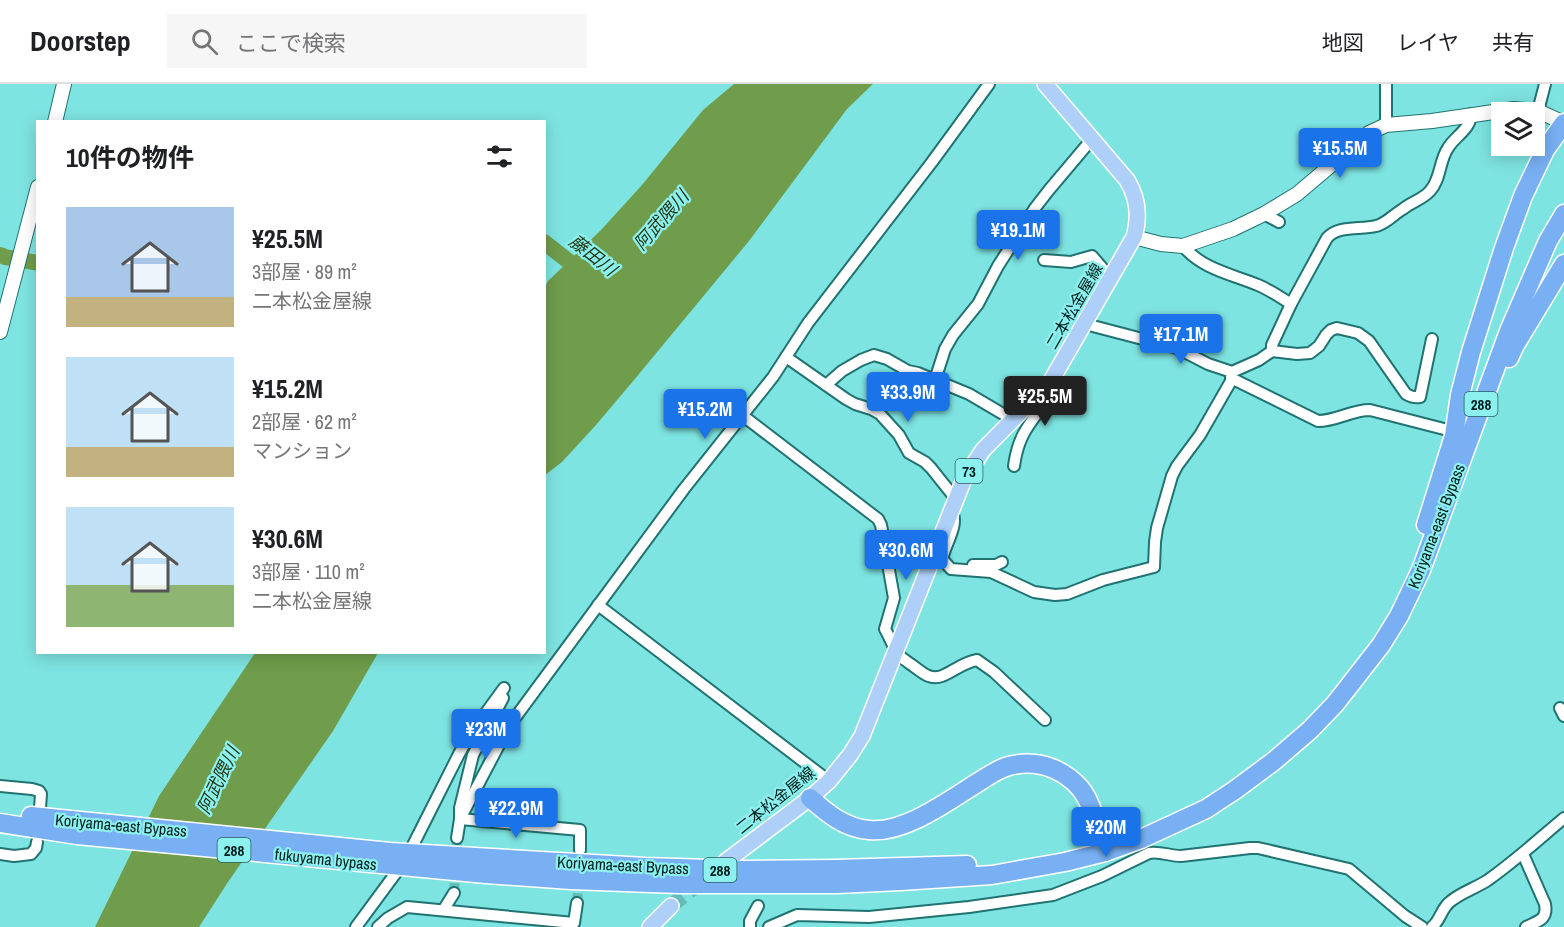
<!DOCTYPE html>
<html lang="ja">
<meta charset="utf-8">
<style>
:root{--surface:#fff;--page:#f6f6f6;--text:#202124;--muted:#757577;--line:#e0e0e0;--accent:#1a73e8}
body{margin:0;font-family:"Archivo Narrow","Noto Sans JP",sans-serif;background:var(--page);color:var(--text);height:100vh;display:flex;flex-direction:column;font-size:22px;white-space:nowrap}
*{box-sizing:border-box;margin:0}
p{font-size:20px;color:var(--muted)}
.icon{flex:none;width:33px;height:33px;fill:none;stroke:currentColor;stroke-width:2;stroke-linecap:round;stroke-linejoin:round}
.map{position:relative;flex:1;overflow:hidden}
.drawer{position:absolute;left:36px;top:36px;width:510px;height:534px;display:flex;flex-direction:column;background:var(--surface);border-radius:0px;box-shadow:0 3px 15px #0003}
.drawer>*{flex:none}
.fabs{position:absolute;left:1491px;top:18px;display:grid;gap:12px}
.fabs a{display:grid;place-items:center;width:54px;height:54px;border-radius:0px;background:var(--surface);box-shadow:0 3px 15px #0003;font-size:30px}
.price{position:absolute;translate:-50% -51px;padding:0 14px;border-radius:6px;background:var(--accent);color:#fff;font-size:20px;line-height:39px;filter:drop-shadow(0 2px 3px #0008)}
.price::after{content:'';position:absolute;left:50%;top:36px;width:18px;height:14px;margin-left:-9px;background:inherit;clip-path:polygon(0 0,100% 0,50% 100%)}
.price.selected{background:#222;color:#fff}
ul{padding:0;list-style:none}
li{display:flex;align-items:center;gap:18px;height:150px;padding:0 30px}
li span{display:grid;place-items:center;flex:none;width:168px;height:120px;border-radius:0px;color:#555}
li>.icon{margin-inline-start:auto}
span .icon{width:72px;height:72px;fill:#fffc;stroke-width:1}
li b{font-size:26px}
h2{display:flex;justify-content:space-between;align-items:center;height:72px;padding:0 30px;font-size:26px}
header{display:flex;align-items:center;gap:36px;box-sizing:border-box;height:84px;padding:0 30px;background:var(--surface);border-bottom:2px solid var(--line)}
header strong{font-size:28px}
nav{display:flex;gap:33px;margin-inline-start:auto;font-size:21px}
.search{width:420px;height:54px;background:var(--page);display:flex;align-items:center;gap:15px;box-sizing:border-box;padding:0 21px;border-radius:0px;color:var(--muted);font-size:22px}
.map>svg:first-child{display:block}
.water{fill:#6f9d4b}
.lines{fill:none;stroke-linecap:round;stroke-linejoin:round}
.river{stroke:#6f9d4b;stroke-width:16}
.street-tunnel{stroke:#65bdba;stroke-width:10;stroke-dasharray:10 5;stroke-linecap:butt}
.primary-tunnel{stroke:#65bdba;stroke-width:15;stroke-dasharray:15 8;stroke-linecap:butt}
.street-casing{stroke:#207371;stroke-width:14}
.secondary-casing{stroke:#207371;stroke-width:16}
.primary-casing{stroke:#fff;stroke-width:18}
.highway-casing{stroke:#fff;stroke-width:21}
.street{stroke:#fff;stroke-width:10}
.secondary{stroke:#fff;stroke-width:14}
.primary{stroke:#aed0f8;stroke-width:15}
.highway{stroke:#78b0f3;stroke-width:18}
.labels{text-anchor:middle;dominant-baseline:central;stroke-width:4.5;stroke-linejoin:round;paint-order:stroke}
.shield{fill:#8cf1ee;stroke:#2a5e5d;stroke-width:1.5}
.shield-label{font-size:15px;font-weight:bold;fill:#001f1f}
.street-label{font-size:16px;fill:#001f1f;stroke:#8cf1ee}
.water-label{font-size:18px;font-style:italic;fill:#233714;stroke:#8cf1ee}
</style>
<header>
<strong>Doorstep</strong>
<div class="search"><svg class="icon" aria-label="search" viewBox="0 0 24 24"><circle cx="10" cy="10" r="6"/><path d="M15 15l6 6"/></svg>ここで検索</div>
<nav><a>地図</a><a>レイヤ</a><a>共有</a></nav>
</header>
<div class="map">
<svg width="1564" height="843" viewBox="0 0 1564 843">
<rect width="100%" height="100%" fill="#7ee4e1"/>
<g class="water">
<polygon points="734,0 873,0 847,25 749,157 634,296 596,341 562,378 545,391 545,203 548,197 601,146 642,101 703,26"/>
<polygon points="255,569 378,569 333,647 228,798 199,843 95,843 159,712"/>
</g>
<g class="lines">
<g class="river">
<polyline points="544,158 586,191"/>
<polyline points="0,171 5,173 38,179"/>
</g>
<g class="street-tunnel">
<polyline points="454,809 457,754"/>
<polyline points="577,819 579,793"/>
</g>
<polyline class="primary-tunnel" points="671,822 702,797"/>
<g class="street-casing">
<g id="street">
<polyline points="1386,0 1386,41"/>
<polyline points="1538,27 1545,0"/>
<polyline points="1264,130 1279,138"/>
<path d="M1183,162C1202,185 1231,190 1258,201C1270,206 1280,213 1291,220"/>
<polyline points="1044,176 1071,178 1092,172 1111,194"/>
<polyline points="1178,265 1187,239"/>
<path d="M1272,267V261L1291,220L1327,154C1338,141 1360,146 1376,142C1386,140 1394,130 1403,125C1412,118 1423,115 1430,107C1441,95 1439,77 1448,64C1455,52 1471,45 1471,30"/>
<polyline points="786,273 846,315 855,320 871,325 880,330 899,351 909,369 925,378 931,384 955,414"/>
<path d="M1232,288L1259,276L1272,267L1297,270L1310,269L1319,262L1326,251L1331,246L1337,244L1358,249L1369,257L1406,310C1411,313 1414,314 1420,313L1432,255"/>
<path d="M1231,294L1318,337C1337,337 1351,326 1370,326L1444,345"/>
<polyline points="935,296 945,265 953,251 978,220 998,182 1035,124 1049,106 1092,55"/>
<polyline points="1052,296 1061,301 1072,310"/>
<polyline points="826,301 842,287 861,276 874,271 887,275 908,287 918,289 969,310 1003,330 1008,329 1024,317"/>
<path d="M742,331L878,435L881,441L894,514L885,545C889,552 892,560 896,567C899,573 904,575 909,579C920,586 928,597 942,592C954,587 964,578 977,576L994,588L1045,636"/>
<path d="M1014,382C1018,352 1028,342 1045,319L1043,306"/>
<path d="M950,426C961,437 946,459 943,472V476L951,485L991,488L1034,508L1055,511L1067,510L1103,496L1154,483L1155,458L1157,444L1172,392L1177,382L1200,351L1231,297L1232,288L1208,280L1177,264L1085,240"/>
<polyline points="973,481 996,481 1002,478"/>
<polyline points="598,521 829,697"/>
<polyline points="1560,624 1564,632"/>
<polyline points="0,702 32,705 39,707 41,710 40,724"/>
<polyline points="457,754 460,735 460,724 473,671 503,614"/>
<polyline points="580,766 580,746 460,735 509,642 684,405 773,293 808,239 932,78 989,0"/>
<polyline points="409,769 459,670 469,652 504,604"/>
<polyline points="0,770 14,772 31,770 36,764 37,758"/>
<path d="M1523,770L1545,820C1548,836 1538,837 1526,843"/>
<polyline points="444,825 454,809"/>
<polyline points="356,843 401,782"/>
<polyline points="378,843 388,834 407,823 574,839 577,819"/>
<polyline points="750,843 750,837 758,822"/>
<path d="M769,843L797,831L869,833L969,823L1053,811L1102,792L1149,769C1160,767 1170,772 1181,772L1250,764H1258L1349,785L1405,832L1422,843"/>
<path d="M1432,843C1441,836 1441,824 1451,817C1462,808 1476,804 1488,796C1515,777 1539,755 1564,734"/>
</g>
</g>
<g class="secondary-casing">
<g id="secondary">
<polyline points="55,38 64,0"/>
<polyline points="1134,153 1161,160 1183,162 1233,145 1264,130 1297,110 1369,49 1386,41 1432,37 1514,25 1538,27 1564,39"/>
<polyline points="0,248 38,103"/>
</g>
</g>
<g class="primary-casing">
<g id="primary">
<path d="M725,778L810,714L829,697L850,671L862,652L964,395L983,366L1051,297L1134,153C1140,133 1138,114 1127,96L1045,0"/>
<polyline points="650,843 671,822"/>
</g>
</g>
<g class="highway-casing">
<g id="highway">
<polyline points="1509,274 1515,261 1564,180"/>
<polyline points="1426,441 1454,352 1460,311 1471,268 1504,164 1523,112 1545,66 1564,39"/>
<path d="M810,714C828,730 845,744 869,746C904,750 948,717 977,699C987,693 997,685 1009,682C1024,678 1040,679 1054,685C1063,689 1073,696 1080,704C1094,721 1097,747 1105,768"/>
<polyline points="31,732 390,768 645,783 743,786 837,785 967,781"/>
<polyline points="0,739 77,751 486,790 571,796 678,800 837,800 901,797 992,791 1065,778 1105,768 1141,755 1206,725 1235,706 1274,677 1310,646 1335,620 1381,561 1399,532 1421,486 1509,247 1548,157 1564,130"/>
</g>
</g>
<use href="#street" class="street"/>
<use href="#secondary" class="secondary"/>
<use href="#primary" class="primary"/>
<use href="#highway" class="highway"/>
</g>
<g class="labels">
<g class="shield">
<rect x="1464.5" y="308" width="33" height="24" rx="4.5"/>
<rect x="955.5" y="375" width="27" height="24" rx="4.5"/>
<rect x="217.5" y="754" width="33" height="24" rx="4.5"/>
<rect x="703.5" y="774" width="33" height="24" rx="4.5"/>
</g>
<g class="shield-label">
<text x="1481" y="320">288</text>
<text x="969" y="387">73</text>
<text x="234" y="766">288</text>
<text x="720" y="786">288</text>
</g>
<g class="street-label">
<text transform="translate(1074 222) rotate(-60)">二本松金屋線</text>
<text transform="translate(1436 442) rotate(-69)">Koriyama-east Bypass</text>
<text transform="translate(775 716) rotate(-39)">二本松金屋線</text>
<text transform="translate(121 741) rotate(5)">Koriyama-east Bypass</text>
<text transform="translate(326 775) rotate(6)">fukuyama bypass</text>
<text transform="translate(623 781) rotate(3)">Koriyama-east Bypass</text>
</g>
<g class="water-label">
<text transform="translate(661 136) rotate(-49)">阿武隈川</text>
<text transform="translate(593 171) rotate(38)">藤田川</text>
<text transform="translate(218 696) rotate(-64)">阿武隈川</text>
</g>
</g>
</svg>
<div class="fabs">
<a><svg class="icon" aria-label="layers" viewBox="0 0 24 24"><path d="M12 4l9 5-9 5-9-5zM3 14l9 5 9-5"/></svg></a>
</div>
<b class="price" style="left:1340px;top:95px">¥15.5M</b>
<b class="price" style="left:1018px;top:177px">¥19.1M</b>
<b class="price" style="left:1181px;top:281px">¥17.1M</b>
<b class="price" style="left:908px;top:339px">¥33.9M</b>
<b class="price selected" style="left:1045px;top:343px">¥25.5M</b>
<b class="price" style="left:705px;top:356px">¥15.2M</b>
<b class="price" style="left:906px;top:497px">¥30.6M</b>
<b class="price" style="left:486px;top:676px">¥23M</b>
<b class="price" style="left:516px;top:755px">¥22.9M</b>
<b class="price" style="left:1106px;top:774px">¥20M</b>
<section class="drawer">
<h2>10件の物件<svg class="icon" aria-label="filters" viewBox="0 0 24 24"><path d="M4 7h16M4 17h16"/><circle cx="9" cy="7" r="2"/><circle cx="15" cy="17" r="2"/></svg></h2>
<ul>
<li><span style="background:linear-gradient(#a9c7e8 75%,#c2b280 0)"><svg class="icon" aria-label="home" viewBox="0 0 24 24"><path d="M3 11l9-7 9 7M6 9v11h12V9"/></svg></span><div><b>¥25.5M</b><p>3部屋 · 89 m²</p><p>二本松金屋線</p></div></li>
<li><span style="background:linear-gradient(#bfe0f5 75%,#c2b280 0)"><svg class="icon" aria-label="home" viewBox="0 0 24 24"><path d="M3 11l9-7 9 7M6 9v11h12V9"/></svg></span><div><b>¥15.2M</b><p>2部屋 · 62 m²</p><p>マンション</p></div></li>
<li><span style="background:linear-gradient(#bfe0f5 65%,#8fb573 0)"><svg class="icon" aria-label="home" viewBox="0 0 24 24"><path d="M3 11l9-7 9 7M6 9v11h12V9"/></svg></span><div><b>¥30.6M</b><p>3部屋 · 110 m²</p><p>二本松金屋線</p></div></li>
</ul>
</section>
</div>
